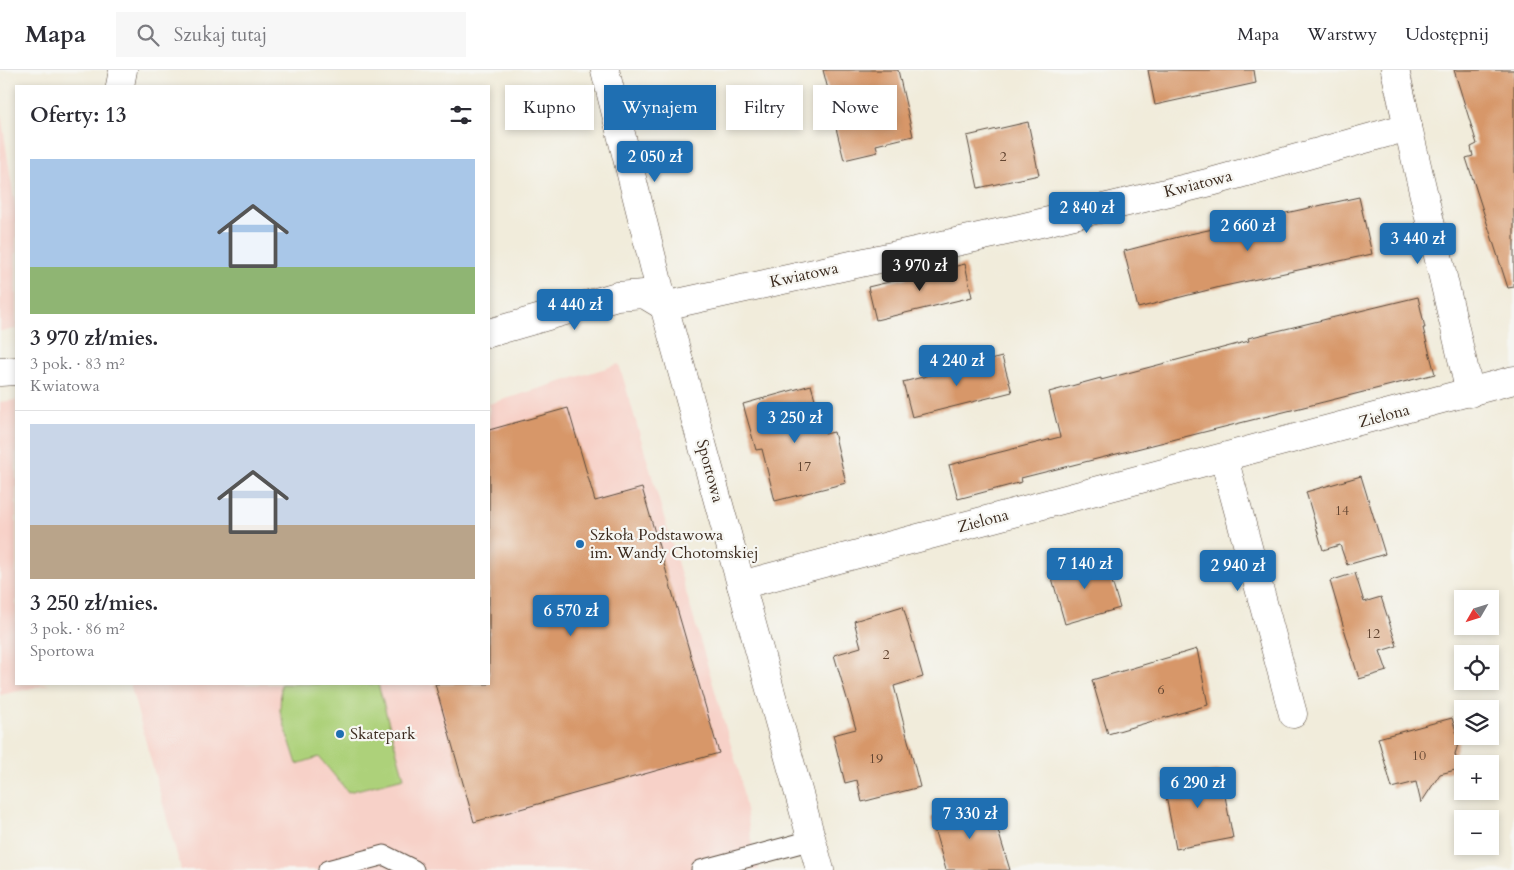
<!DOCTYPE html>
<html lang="pl">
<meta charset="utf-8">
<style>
:root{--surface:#fff;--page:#f7f7f7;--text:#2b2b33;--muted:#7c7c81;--line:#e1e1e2;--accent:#1f6fb2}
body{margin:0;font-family:Cardo,serif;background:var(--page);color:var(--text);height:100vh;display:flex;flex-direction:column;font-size:19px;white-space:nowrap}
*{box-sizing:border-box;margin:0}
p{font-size:16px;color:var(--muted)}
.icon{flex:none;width:28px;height:28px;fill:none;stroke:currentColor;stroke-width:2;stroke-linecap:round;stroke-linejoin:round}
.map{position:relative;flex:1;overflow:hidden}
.drawer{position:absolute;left:15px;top:15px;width:475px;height:600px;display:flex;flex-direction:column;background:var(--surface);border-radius:0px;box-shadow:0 2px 8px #0003}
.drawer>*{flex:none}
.banner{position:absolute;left:505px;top:15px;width:475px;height:45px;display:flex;gap:10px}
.needle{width:32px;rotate:231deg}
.buttons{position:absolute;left:1454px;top:520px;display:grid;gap:10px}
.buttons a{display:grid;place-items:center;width:45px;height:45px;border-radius:0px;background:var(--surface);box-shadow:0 2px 8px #0003;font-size:25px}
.price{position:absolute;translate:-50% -42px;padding:0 11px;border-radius:5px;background:var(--accent);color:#fff;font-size:16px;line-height:32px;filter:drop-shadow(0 1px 2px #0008)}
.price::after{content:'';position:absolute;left:50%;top:30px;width:15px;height:11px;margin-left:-8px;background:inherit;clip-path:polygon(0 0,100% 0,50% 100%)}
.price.selected{background:#222;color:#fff}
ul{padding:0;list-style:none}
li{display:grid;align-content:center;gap:10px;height:265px;padding:0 15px}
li+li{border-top:1px solid var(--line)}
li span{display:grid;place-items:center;height:155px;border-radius:0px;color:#555}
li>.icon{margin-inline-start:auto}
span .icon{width:90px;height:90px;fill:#fffc;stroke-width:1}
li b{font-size:21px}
h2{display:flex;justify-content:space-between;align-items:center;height:60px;padding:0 15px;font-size:21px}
.chip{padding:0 18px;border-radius:0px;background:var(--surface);box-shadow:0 2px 8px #0003;font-size:18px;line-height:45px}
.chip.selected{background:var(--accent);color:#fff}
header{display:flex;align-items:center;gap:30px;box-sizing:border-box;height:70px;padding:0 25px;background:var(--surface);border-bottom:1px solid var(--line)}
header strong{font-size:24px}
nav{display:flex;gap:28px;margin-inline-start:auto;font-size:18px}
.search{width:350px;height:45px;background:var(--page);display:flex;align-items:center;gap:12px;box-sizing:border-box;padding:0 18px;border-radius:0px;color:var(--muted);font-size:19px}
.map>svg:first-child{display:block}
.built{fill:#f7d1c8}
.green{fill:#add17a;stroke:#747e4c}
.building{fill:#d79769}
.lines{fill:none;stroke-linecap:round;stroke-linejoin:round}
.service-casing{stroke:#56473a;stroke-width:21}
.minor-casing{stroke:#56473a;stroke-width:29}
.service{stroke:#fff;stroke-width:19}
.minor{stroke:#fff;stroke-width:28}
.poi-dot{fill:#1f6fb2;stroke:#f6f6f2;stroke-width:2}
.labels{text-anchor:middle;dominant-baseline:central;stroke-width:4.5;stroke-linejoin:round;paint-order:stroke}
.number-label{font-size:14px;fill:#624531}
.street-label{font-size:16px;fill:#3b2a1e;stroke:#f6f6f2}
.poi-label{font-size:16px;fill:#3b2a1e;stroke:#f6f6f2;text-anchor:start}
</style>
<header>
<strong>Mapa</strong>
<div class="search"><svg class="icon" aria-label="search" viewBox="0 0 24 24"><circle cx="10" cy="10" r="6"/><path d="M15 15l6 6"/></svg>Szukaj tutaj</div>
<nav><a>Mapa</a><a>Warstwy</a><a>Udostępnij</a></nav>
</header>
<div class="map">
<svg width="1514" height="800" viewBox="0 0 1514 800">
<rect width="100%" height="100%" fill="#f6f6f2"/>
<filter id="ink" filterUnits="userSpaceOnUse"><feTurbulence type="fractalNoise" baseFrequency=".02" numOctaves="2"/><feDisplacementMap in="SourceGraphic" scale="10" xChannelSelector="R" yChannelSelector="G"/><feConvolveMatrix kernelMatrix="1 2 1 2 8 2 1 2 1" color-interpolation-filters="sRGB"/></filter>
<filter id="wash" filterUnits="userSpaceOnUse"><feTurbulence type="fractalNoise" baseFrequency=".0096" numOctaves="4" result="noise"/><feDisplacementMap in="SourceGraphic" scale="20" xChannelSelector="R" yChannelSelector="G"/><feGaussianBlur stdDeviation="1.12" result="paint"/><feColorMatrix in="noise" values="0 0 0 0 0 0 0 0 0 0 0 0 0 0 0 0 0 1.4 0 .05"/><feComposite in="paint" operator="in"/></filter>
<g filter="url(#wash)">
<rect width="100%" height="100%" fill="#f1ecdb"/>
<g class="built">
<polygon points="0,38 16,142 16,259 0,261"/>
<polygon points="619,294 740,706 754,785 759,800 181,800 130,614 489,614 489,334"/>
<polygon points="16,330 16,614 50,614 0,625 0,332"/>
</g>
<polygon class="green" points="281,614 378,614 404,708 348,722 319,687 297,694 280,641"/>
<g id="blocks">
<g class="building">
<polygon points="823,0 898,0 913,66 876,75 878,82 844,90 836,58 838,58"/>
<polygon points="1148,0 1254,0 1256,13 1155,35"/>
<polygon points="1454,0 1514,0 1514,217 1508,218 1466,88 1473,86 1471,77 1477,74"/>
<polygon points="1028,52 1039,105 978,118 967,66"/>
<polygon points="1359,127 1372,184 1220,217 1138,238 1124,181 1190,164"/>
<polygon points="965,194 972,227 876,250 868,217"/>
<polygon points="1418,227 1425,258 1423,258 1435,304 1021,408 1022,412 958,429 949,395 1060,367 1049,322 1101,308 1101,310 1249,271 1248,268"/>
<polygon points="1002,287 1012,322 912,347 903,312"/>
<polygon points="811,315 825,364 834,362 846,413 775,431 762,379 756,380 743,334"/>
<polygon points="568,338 595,431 642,418 719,683 474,752 435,614 489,614 489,360"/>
<polygon points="1361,406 1385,484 1347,495 1340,475 1323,480 1306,422"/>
<polygon points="1104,485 1120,538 1065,554 1050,501"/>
<polygon points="1355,503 1364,532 1381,527 1397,576 1380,581 1387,601 1359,609 1330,511"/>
<polygon points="903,536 923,607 894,616 920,717 862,732 857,710 845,713 833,665 856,659 834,585 861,577 854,551"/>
<polygon points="1197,579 1208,635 1108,664 1092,610"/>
<polygon points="1452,648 1459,671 1455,684 1459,699 1440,704 1421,733 1416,712 1392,718 1378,668"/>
<polygon points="1220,700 1233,768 1176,779 1163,710"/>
<polygon points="989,731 1010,800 946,800 931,748"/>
</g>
</g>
</g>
<g filter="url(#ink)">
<use href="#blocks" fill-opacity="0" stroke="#56473a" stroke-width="1"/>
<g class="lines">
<g class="service-casing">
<g id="service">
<polyline points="328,800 384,785 414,800"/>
<polyline points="701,800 812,770"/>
</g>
</g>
<g class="minor-casing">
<g id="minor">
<polyline points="605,0 664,236 820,800"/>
<polyline points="120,16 123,0"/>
<polyline points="1408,57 1470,323"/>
<polyline points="664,236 1020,158 1211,112 1408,57 1395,0"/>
<polyline points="489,263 617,226 644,224 664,236"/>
<polyline points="0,302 16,301"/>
<polyline points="1224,388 1293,644"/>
<polyline points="741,515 1514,310"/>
</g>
</g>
<use href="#service" class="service"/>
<use href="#minor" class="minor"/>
</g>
</g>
<g class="poi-dot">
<circle cx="580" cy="474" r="5"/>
<circle cx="340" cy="664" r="5"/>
</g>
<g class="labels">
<g class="number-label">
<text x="1003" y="86">2</text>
<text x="804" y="396">17</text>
<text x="1342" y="440">14</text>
<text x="1373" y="563">12</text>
<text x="886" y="584">2</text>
<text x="1161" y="619">6</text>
<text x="1419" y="685">10</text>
<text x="876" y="688">19</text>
</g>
<g class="street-label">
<text transform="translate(1198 114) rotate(-14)">Kwiatowa</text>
<text transform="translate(804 205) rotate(-12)">Kwiatowa</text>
<text transform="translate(1384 346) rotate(-15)">Zielona</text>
<text transform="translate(710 401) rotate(75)">Sportowa</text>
<text transform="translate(983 451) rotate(-15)">Zielona</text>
</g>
<g class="poi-label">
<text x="590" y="465">Szkoła Podstawowa<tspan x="590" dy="18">im. Wandy Chotomskiej</tspan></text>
<text x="350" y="664">Skatepark</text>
</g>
</g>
</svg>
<div class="buttons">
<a><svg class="needle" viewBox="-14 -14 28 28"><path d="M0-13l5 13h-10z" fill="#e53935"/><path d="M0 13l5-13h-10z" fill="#7c7c81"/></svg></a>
<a><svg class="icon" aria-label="locate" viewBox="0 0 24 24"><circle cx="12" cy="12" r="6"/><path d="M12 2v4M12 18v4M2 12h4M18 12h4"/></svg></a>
<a><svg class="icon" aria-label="layers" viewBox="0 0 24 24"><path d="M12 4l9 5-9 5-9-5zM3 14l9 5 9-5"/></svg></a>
<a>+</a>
<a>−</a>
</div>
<b class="price" style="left:655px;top:113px">2 050 zł</b>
<b class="price" style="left:1087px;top:164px">2 840 zł</b>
<b class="price" style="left:1248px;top:182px">2 660 zł</b>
<b class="price" style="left:1418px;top:195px">3 440 zł</b>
<b class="price selected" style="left:920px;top:222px">3 970 zł</b>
<b class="price" style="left:575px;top:261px">4 440 zł</b>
<b class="price" style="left:957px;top:317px">4 240 zł</b>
<b class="price" style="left:795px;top:374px">3 250 zł</b>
<b class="price" style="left:1085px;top:520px">7 140 zł</b>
<b class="price" style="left:1238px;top:522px">2 940 zł</b>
<b class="price" style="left:571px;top:567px">6 570 zł</b>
<b class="price" style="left:1198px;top:739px">6 290 zł</b>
<b class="price" style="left:970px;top:770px">7 330 zł</b>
<div class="banner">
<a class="chip">Kupno</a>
<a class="chip selected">Wynajem</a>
<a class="chip">Filtry</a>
<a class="chip">Nowe</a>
</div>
<section class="drawer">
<h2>Oferty: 13<svg class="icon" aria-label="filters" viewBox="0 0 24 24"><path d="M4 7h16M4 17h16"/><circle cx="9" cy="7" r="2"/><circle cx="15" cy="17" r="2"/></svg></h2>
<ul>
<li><span style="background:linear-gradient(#a9c7e8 70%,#8fb573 0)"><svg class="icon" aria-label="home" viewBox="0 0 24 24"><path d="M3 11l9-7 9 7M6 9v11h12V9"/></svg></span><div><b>3 970 zł/mies.</b><p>3 pok. · 83 m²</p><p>Kwiatowa</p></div></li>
<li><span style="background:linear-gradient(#c9d6e8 65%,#b9a48a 0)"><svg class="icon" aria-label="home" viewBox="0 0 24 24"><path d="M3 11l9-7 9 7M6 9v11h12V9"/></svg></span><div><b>3 250 zł/mies.</b><p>3 pok. · 86 m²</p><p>Sportowa</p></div></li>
</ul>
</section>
</div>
